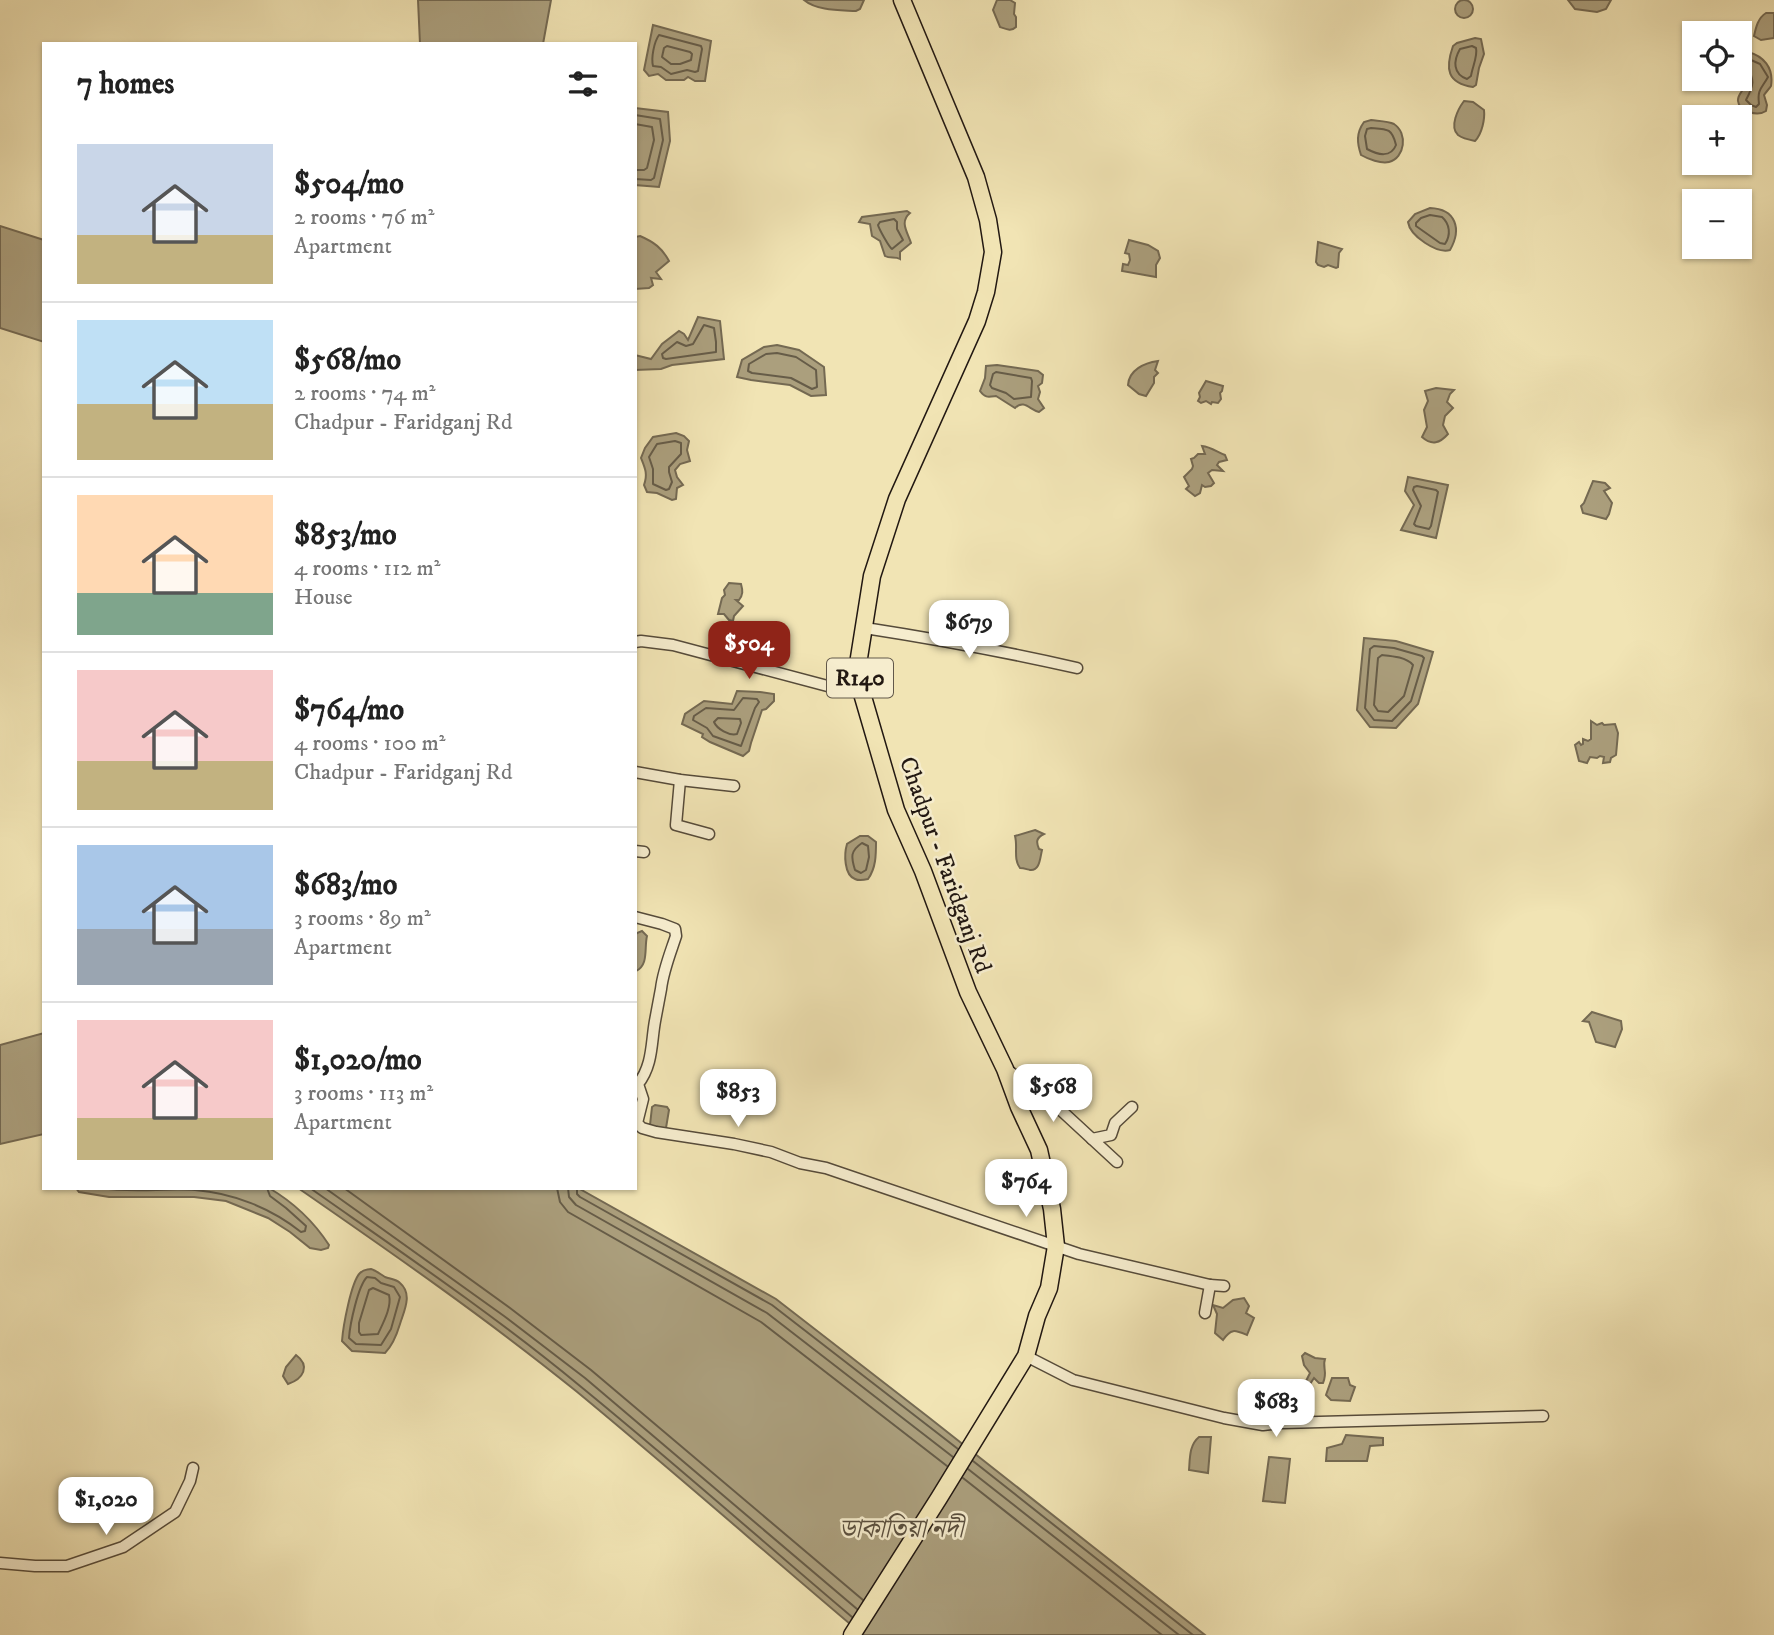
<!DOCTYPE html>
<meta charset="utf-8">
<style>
:root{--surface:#fff;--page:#f2f2f2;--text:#222;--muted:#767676;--line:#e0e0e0;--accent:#8f2418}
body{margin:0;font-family:"IM FELL DW Pica","Noto Serif Bengali",serif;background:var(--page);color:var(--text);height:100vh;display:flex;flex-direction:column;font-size:26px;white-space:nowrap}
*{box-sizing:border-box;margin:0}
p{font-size:23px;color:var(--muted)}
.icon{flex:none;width:38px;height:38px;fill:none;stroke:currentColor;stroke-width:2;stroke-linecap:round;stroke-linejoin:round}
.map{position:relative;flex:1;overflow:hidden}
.drawer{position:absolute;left:42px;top:42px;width:595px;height:1148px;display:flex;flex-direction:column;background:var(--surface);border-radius:0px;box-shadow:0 2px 5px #0004}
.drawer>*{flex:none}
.buttons{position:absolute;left:1682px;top:21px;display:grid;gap:14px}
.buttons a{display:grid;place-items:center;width:70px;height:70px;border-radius:0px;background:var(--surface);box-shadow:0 2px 5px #0004;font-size:35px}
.price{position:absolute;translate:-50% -60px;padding:0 16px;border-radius:14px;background:#fff;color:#222;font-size:23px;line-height:46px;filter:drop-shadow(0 2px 4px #0008)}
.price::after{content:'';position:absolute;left:50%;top:42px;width:21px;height:16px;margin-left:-10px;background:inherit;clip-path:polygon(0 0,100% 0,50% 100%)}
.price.selected{background:var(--accent);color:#fff}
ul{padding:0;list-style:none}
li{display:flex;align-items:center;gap:21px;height:175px;padding:0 35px}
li+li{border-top:2px solid var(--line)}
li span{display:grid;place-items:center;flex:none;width:196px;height:140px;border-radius:0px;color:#555}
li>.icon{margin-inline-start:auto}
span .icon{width:84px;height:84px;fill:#fffc;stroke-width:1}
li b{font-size:30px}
h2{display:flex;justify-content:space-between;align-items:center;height:84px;padding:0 35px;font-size:30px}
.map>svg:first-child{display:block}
.water{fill:#ab9f7d;stroke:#746952;stroke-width:2}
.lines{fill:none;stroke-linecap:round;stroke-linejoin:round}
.shore{stroke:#665c48;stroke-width:2}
.minor-casing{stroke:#564b3a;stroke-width:13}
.primary-casing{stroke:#221812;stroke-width:19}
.minor{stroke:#f6edce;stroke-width:10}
.primary{stroke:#f1e4b4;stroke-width:16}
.labels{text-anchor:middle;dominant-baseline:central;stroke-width:5;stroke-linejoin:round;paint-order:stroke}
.shield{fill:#f6edce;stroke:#62584a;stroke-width:2}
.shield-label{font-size:23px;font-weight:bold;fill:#221812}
.street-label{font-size:24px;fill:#221812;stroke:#f6edce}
.water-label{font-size:26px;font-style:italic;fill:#594e3d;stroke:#f6edce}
</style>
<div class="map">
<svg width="1774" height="1635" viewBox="0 0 1774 1635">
<rect width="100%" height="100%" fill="#f1e4b4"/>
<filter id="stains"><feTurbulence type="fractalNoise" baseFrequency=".00286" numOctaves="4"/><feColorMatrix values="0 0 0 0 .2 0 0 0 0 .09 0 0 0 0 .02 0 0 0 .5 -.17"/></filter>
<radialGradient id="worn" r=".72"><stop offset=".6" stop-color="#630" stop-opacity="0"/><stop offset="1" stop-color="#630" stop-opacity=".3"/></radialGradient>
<g class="water">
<polygon points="418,0 551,0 543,44 420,44"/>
<path d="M804,0H864L860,9L856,11C840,10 817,11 804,0Z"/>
<path d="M997,0H1010L1015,3L1014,14L1016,17V27C1011,32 1006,29 1000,27L993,10Z"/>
<polygon points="1568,0 1611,0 1606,9 1597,12 1575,9"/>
<circle cx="1464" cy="9" r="9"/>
<path d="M1766,13H1774V38L1761,40L1754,36C1756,27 1758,18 1766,13Z"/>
<polygon points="653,25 711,41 705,81 695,81 688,77 684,80 666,80 658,74 649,76 644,70"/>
<path d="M1475,38L1481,39L1484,54L1479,68L1476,85L1473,87C1447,83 1445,69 1453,46L1457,43Z"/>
<path d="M1748,52C1763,56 1774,67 1771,86C1769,89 1766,92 1764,95L1767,105L1766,111C1757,117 1739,111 1738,101C1737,93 1747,89 1746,80C1743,66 1739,69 1744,53Z"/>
<path d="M1464,101L1473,102L1484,110C1485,119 1482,134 1475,141C1470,140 1462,138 1458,135C1449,127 1458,109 1464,101Z"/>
<polygon points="635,108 668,112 670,141 659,187 635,185"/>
<path d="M1371,120C1378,121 1388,121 1394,124C1408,133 1405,158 1389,162C1381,164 1368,159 1361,155C1357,143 1356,133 1364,122Z"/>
<path d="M1430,208C1456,209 1462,229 1450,250C1437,254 1410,236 1408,222L1415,214Z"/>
<path d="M907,211L910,213C899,222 908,233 911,243L900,252V259C895,256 890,259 885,256L880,241L872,236L870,224L859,222L862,217Z"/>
<polygon points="0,226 44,240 44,342 0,328"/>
<path d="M640,236C654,242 662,248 669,261L656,272L661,279L651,278L653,285L649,288L635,289V237Z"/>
<polygon points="1129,240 1148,245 1158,251 1160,258 1156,265 1156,277 1122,271 1123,264 1128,265 1130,260 1129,254 1125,253"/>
<polygon points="1318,242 1342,249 1339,253 1338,267 1336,268 1328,265 1324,267 1318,265 1316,262"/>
<polygon points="698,317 720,321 724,359 672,365 661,369 635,370 635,355 651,359 662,344 679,331 684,334 688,340"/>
<polygon points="777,345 799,350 824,367 826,395 811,396 790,385 751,380 737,377 742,360 764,347"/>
<path d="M1158,361L1155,370L1158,373L1154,377V383L1146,396L1139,394L1128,385C1129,370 1144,363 1158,361Z"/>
<path d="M997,365L1038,371L1043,375L1042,383L1038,386L1040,392L1038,399L1044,408L1039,412C1030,410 1024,399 1015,408L996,396C988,397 985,398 980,391L985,378L986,366Z"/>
<polygon points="1206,381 1223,386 1222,391 1220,393 1221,399 1218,403 1212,402 1211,404 1206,401 1201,403 1198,401 1200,397 1199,393"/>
<path d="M1436,388L1454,390L1450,394L1447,402L1453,408L1445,416L1443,425L1448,434C1440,443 1432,446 1422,437L1427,427L1424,410L1428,401L1425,391Z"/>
<path d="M676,433L684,436L689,441L687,450L690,461L680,464L675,470L677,477L683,485L677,488L676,499L672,500L657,493L647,492L644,485C648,474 645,468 641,458L645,448L653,437Z"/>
<path d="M1202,446C1211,447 1217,452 1225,455L1227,460L1219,462L1217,465L1223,471L1212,470L1208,473L1214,483L1211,486L1205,487L1202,485L1200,493L1195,496L1186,489L1189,486L1184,477L1192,469L1193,466L1191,459L1194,458L1198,454H1205Z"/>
<polygon points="1408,477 1448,485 1436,538 1401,530 1414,505 1405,491"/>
<polygon points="1593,481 1605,483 1610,488 1604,491 1612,503 1609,514 1606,519 1583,513 1581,506 1584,503"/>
<path d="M729,583L741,584C743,591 743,595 739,600H736L743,606L734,616L733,621L729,620L724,614H718L722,598L725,595L724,590Z"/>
<polygon points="1364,638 1396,641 1433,652 1418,704 1396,728 1370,727 1357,710"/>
<polygon points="737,691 760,692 774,694 774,701 766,709 762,710 751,743 749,751 743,756 710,742 702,737 703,734 682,724 685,714 704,701 732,704"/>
<polygon points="1591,721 1597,725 1602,723 1604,725 1615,724 1618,733 1616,755 1611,758 1610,762 1603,763 1604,757 1600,756 1597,758 1590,757 1587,763 1579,761 1575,745 1579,742 1581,745 1583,744 1583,739 1588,741 1591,739"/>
<path d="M1035,830L1044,834C1036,838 1036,842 1039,849L1042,850C1040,858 1040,871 1030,870C1026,869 1023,868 1020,868C1013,859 1018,847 1015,836Z"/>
<path d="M860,836H868L876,842C876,855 876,868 868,879C864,880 859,881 855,879C844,875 844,854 847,844Z"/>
<path d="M642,931L647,936C644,948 649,965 636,971L635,936L637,933Z"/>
<polygon points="1592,1012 1621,1021 1622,1029 1615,1047 1596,1042 1589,1022 1583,1021"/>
<polygon points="44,1033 44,1134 0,1144 0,1045"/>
<polygon points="655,1105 667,1107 669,1110 666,1128 659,1130 650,1125 652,1107"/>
<path d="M76,1188H269C293,1202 314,1222 329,1245L328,1248L321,1250L310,1248L290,1232L268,1218L226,1201L194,1197H109L79,1192Z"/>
<path d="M298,1188H578L776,1299L927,1416L1205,1635H863C767,1554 673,1471 576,1391C487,1319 392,1253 298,1188Z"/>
<path d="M371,1269C377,1271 380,1274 385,1277C390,1279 396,1279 400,1283C413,1294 404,1311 400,1324C397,1334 392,1346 385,1353L352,1351L342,1341C343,1327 351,1282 360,1273C364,1269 365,1270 371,1269Z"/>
<path d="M1244,1298L1249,1306L1246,1313L1254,1318L1247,1335C1235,1330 1231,1328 1223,1340L1215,1333L1217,1314L1213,1305L1223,1308L1233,1300Z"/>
<path d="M1305,1353L1315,1358L1325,1359C1322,1367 1328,1372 1323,1383H1319L1314,1378L1310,1384L1306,1381L1310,1373L1304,1365L1302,1356Z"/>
<path d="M296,1355C311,1366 303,1379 288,1384L283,1376L286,1367Z"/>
<polygon points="1332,1378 1348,1378 1350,1385 1355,1387 1350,1401 1331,1400 1326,1395"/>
<polygon points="1346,1435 1383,1438 1383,1445 1370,1446 1367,1461 1326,1461 1327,1448 1342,1444"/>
<path d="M1199,1437H1211L1208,1473L1189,1470C1190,1459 1189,1445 1199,1437Z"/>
<polygon points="1269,1457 1290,1459 1285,1503 1263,1501"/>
</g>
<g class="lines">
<g class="shore">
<path d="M659,35L701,46L702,49L698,71L695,72L687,70L671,74L661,67L653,66C651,58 654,42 659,35Z"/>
<polygon points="667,46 690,52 692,54 691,60 680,64 671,64 662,57 664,48"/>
<path d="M1472,46L1476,48C1478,56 1472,68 1471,76L1467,79C1453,74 1453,61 1460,49Z"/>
<path d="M1751,60L1760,64L1768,77C1762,88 1757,89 1759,104L1756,107L1751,105L1746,100C1754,85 1755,80 1746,65Z"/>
<polyline points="635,115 660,119 663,140 654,178 651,180 635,179"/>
<polyline points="635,124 652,127 654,140 647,168 644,170 635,170"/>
<path d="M1371,128C1387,129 1392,128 1396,145C1391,158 1378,155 1367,149L1365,136L1367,129Z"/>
<path d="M1430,215L1442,217C1450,224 1451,235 1445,244L1440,243L1416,226V223L1421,218Z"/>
<path d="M894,219L897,222V229L903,240L892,249C889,247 879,229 878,225L880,222Z"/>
<polygon points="704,325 714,328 716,342 716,352 666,359 663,358 662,354 677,342 686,346 693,344"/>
<polygon points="777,353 796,357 816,370 817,387 812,389 791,378 752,373 748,371 749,364 766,354"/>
<polygon points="996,372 1031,378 1032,381 1031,397 1014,399 1006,393 992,388 990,385 993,374"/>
<polygon points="675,441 681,443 681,454 669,467 669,472 672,482 669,489 666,490 653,484 653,469 649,457 657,444"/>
<polygon points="1417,486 1436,490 1438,492 1431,526 1429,529 1416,526 1414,524 1421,506 1413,490 1414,487"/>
<polygon points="1374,646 1394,648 1422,656 1424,658 1411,701 1392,721 1374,720 1365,708 1370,649"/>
<path d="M1382,655C1392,656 1406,657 1413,665L1404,696L1388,712L1378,711L1374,705L1378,658Z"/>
<polygon points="743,698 757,699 759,702 755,708 741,746 713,736 707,728 693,720 694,716 706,708 734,710"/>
<path d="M718,718L740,719L741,723L737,734C729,736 717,729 714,722Z"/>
<path d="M862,843L868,846L869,857L866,870L861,873L855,870C851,857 850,851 862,843Z"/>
<path d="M101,1188C132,1193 164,1188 195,1190C233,1193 271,1208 301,1232L305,1231L306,1226L286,1208L270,1196L267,1188"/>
<path d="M310,1188C401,1252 494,1315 580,1386C672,1461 761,1540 852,1617"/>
<polyline points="325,1188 504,1316 585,1378 857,1609"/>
<polyline points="344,1188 510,1308 591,1370 863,1600"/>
<polyline points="557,1188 560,1202 568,1212 761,1322 947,1466"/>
<polyline points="568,1188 569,1197 576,1205 767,1313 953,1457"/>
<polyline points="577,1188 577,1194 580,1197 772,1305 958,1449"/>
<path d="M367,1277L375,1278L381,1283L394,1287L400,1297L391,1329L381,1345L356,1344L349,1338C350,1324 358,1286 367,1277Z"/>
<path d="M373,1288L389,1295C392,1307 383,1323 378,1334L361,1335L359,1332V1323L369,1290Z"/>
<polyline points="973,1461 1193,1635"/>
<polyline points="968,1469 1179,1635"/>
<polyline points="963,1478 1162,1635"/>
</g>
<g class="minor-casing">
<g id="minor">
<path d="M865,628C936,639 1007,652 1077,668"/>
<polyline points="635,642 641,641 673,645 835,688 861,690"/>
<polyline points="635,772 680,780 734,786"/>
<polyline points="680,780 676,825 709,834"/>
<polyline points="635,851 644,852"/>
<path d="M635,917L662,924L675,929L676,936C670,954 663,971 661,989C659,1000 657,1010 655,1021C651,1043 653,1065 638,1084L643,1099L637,1123L642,1128L656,1132L734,1144L771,1152L800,1163L826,1168L1079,1254L1210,1285L1224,1286"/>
<polyline points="1006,1069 1052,1102 1117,1162"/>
<polyline points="1092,1139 1111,1135 1115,1123 1132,1107"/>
<polyline points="1205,1313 1210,1285"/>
<polyline points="1026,1356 1073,1380 1224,1418 1263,1425 1282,1423 1543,1416"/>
<polyline points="0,1563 35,1566 67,1566 123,1547 175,1512 190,1481 193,1468"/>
</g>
</g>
<g class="primary-casing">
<polyline id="primary" points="852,1635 939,1498 1026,1356 1037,1316 1049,1288 1056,1246 1052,1209 1039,1150 1019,1107 1005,1069 968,992 923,871 896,810 861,690 858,664 872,576 897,499 977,321 986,292 993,252 988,220 976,177 902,0"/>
</g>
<use href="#minor" class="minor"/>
<use href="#primary" class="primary"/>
</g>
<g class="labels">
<rect class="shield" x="827" y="658.5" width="66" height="39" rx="5"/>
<g class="shield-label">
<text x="860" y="678">R140</text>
</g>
<g class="street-label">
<text transform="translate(945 865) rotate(70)">Chadpur - Faridganj Rd</text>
</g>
<g class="water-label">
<text x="901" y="1529">ডাকাতিয়া নদী</text>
</g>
</g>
<rect width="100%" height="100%" filter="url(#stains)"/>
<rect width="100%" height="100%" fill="url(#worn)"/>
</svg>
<div class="buttons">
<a><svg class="icon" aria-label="locate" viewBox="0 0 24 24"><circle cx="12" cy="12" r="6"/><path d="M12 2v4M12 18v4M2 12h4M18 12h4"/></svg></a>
<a>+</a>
<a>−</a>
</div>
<b class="price" style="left:969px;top:660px">$679</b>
<b class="price selected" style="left:749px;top:681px">$504</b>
<b class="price" style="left:1053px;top:1124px">$568</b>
<b class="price" style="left:738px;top:1129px">$853</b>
<b class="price" style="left:1026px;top:1219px">$764</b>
<b class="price" style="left:1276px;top:1439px">$683</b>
<b class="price" style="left:106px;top:1537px">$1,020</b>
<section class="drawer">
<h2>7 homes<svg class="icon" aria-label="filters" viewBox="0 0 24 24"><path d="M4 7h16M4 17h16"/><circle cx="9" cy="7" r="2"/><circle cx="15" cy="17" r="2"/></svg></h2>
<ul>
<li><span style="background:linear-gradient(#c9d6e8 65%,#c2b280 0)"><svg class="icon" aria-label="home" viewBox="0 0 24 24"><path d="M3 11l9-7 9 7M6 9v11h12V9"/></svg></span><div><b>$504/mo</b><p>2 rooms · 76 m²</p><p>Apartment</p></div></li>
<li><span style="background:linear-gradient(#bfe0f5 60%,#c2b280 0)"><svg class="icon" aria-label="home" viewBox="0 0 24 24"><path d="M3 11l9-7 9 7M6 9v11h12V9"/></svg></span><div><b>$568/mo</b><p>2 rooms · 74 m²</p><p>Chadpur - Faridganj Rd</p></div></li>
<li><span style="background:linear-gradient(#ffd9b3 70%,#7fa58c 0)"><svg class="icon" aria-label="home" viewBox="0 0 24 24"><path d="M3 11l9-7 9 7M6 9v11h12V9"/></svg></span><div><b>$853/mo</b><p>4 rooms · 112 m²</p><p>House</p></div></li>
<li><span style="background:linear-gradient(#f6c9c9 65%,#c2b280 0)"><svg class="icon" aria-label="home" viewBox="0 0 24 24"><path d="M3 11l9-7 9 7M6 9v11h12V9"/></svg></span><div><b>$764/mo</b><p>4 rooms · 100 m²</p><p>Chadpur - Faridganj Rd</p></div></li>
<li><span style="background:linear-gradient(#a9c7e8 60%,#9aa5b1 0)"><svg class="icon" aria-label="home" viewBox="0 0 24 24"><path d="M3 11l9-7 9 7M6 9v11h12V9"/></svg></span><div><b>$683/mo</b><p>3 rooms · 89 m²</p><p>Apartment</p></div></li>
<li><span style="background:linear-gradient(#f6c9c9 70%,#c2b280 0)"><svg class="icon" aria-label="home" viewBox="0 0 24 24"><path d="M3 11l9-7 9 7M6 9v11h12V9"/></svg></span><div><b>$1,020/mo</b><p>3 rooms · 113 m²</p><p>Apartment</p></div></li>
</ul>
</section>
</div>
